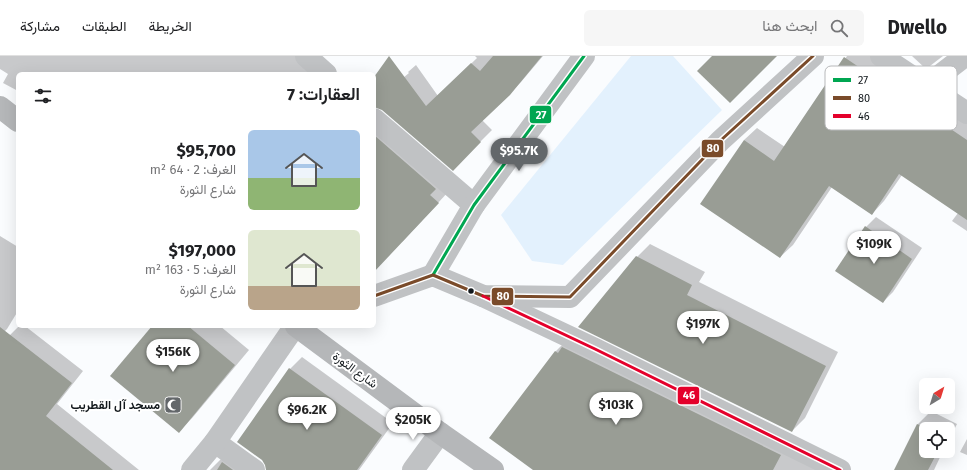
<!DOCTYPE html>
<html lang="ar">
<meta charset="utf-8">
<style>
:root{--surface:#fff;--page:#f6f6f6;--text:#202124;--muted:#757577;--line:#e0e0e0;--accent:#63676a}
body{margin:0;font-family:"Fira Sans",Vazirmatn,sans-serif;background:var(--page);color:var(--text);direction:rtl;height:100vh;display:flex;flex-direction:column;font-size:15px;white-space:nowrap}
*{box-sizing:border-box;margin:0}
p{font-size:13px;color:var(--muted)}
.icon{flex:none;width:22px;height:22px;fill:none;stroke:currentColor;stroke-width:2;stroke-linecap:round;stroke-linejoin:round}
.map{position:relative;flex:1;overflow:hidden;direction:ltr}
.details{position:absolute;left:16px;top:16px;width:360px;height:256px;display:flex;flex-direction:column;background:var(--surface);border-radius:6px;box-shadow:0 4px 16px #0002;direction:rtl}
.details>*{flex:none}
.needle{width:26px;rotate:38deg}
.buttons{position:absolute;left:919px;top:322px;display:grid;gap:8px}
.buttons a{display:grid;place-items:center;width:36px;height:36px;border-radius:6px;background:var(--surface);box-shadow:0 4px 16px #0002;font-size:20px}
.price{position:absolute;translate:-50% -34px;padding:0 9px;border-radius:14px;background:#fff;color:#222;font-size:13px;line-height:26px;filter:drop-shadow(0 1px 2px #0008)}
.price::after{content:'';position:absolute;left:50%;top:24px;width:12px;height:9px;margin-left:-6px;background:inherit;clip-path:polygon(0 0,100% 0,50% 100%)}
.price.current{background:var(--accent);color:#fff}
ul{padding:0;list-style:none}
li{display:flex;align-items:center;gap:12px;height:100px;padding:0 16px}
li span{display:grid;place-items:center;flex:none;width:112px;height:80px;border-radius:6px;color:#555}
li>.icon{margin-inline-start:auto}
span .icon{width:48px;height:48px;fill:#fffc;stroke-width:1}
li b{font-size:17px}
h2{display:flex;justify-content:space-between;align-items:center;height:48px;padding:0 16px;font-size:17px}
header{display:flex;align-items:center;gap:24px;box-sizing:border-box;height:56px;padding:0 20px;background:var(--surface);border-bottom:1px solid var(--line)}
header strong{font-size:19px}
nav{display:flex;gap:22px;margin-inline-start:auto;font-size:14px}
.search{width:280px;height:36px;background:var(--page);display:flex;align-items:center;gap:10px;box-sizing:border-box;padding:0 14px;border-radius:6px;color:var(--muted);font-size:15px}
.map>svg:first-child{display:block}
.green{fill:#e3f1fd}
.shadow{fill:#0003}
.building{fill:#999d95}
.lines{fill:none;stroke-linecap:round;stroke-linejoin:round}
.minor{stroke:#c0c2c4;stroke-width:22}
.tertiary{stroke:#c0c2c4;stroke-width:22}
.secondary{stroke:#b5b7b9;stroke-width:22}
.bus-1-casing{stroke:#fff;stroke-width:6}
.bus-2-casing{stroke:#fff;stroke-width:6}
.bus-3-casing{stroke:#fff;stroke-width:6}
.bus-1{stroke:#00a651;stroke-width:3}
.bus-2{stroke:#7a4b2a;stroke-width:3}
.bus-3{stroke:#e4002b;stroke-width:3}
.bus-dot{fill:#11171b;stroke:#fff;stroke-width:1.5}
.labels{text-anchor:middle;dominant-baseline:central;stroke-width:4;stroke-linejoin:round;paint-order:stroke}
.street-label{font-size:12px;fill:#11171b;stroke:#fff}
.poi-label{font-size:12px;font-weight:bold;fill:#11171b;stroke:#fff;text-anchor:end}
.key{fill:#fff;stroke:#b8b9bb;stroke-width:1}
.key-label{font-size:11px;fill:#11171b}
.line-badge{stroke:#fff;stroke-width:1.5}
.badge-label{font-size:11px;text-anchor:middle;font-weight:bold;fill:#fff}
</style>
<header>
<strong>Dwello</strong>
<div class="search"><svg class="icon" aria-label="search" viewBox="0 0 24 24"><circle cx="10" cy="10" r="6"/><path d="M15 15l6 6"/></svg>ابحث هنا</div>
<nav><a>الخريطة</a><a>الطبقات</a><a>مشاركة</a></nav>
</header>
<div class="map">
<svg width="967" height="414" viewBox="0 0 967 414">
<rect width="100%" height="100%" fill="#fafcfe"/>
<polygon class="green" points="631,0 673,0 722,54 563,209 532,205 501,159"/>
<g class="shadow">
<polygon points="0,0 313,0 312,18 18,18 18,35 3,27 8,18 0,13"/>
<polygon points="475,0 543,0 521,26 482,64 492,74 453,113 383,53 374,50 374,46 409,17 408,16 416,9 438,40 477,2"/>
<polygon points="847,0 873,0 967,63 967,175 952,165 958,157 902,119 884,145 872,158 832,131 793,189 780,201 744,84 757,72 785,91"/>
<polygon points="912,0 943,0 926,13"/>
<polygon points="374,57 449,135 403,185 374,199"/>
<polygon points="876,161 922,192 893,236 883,246 866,171"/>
<polygon points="0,180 18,191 18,255 7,273 0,280"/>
<polygon points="650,188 705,216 699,226 838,296 805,362 792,375 637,201"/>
<polygon points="19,270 25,270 83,315 57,348 139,414 0,414 0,294 10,279"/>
<polygon points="153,270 220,270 249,294 193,361 179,376"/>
<polygon points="568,283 837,414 534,414 555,296"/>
<polygon points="302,301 393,367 359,414 267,414 290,313"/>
<polygon points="931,355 957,368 948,386 948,373 926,373 926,395 943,395 934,414 895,414 918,368"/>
<polygon points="967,383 967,399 960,396"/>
<polygon points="223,401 263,414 210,414"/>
</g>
<g class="building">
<polygon points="389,0 426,50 471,7 480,15 493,0 542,0 510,39 471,76 481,86 453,115 382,54 374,51 374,21"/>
<polygon points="712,0 777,0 730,47 697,15"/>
<polygon points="844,1 967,84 967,164 899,118 872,159 829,130 780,202 700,148 744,84 774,105"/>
<polygon points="374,79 436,133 430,139 439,147 374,216"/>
<polygon points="865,170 912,203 883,247 835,215"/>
<polygon points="636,200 692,229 687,239 826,310 792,376 578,271"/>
<polygon points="152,270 188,270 235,309 179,377 110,320"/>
<polygon points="0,271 72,327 46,360 113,414 0,414"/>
<polygon points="562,291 781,399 773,414 533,414 489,382 555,295 558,297"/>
<polygon points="289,312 382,379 357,414 266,414 265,409 262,404 237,386"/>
<polygon points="917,368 928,373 926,373 926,395 938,395 928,414 894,414"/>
<polygon points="222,406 233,414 217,414"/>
</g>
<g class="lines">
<g class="minor">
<polyline points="306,0 326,18"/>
<polyline points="881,0 967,57"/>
<polyline points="926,30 965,0"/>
<polyline points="374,63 474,149"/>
<polyline points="433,219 474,149 584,0"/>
<polyline points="483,240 595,293 840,414"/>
<polyline points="215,386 254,414"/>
<polyline points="192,414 215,386 295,270"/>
<polyline points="413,414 440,377"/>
</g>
<polyline class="tertiary" points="374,240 433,219 483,240 570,241 720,85 813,0"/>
<g class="secondary">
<polyline points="0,51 18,65"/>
<polyline points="296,270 440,377 493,414"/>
</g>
<g class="bus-1-casing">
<polyline id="bus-1" points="433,219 474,149 584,0"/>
</g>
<g class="bus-2-casing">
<polyline id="bus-2" points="374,240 433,219 483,240 570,241 720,85 813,0"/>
</g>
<g class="bus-3-casing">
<polyline id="bus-3" points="483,240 595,293 840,414"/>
</g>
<use href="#bus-1" class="bus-1"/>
<use href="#bus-2" class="bus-2"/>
<use href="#bus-3" class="bus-3"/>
</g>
<defs>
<g id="mosque-square" transform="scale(0.9)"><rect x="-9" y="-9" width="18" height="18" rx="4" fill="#63676a" stroke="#fff"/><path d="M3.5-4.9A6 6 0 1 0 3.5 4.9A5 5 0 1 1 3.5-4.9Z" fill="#fff"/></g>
</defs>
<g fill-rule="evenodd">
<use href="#mosque-square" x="173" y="349"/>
</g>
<circle class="bus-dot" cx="471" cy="235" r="3.5"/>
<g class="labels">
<g class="street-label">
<text transform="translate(355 314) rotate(36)">شارع الثورة</text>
</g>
<g class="poi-label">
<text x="160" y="349">مسجد آل القطريب</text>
</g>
</g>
<rect x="825" y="10" width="132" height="64" rx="6" class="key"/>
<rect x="833" y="22" width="18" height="4" fill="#00a651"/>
<rect x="833" y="40" width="18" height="4" fill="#7a4b2a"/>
<rect x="833" y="58" width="18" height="4" fill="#e4002b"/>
<g class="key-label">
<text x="858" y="28">27</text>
<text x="858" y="46">80</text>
<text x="858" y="64">46</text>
</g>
<g class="line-badge">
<rect x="529" y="49" width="23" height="19" rx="4" fill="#00a651"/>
<rect x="701" y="83" width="23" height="19" rx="4" fill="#7a4b2a"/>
<rect x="491" y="231" width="23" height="19" rx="4" fill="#7a4b2a"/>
<rect x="677" y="330" width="23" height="19" rx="4" fill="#e4002b"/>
</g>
<g class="badge-label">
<text x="541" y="63">27</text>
<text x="713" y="96">80</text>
<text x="503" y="244">80</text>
<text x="689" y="343">46</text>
</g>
</svg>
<div class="buttons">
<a><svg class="needle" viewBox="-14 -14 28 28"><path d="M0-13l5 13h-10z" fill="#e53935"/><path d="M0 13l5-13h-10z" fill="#757577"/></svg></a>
<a><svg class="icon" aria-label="locate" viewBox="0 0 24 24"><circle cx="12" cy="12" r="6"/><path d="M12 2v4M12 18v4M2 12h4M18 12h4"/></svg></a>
</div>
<b class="price current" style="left:519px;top:116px">$95.7K</b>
<b class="price" style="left:874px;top:209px">$109K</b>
<b class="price" style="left:703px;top:289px">$197K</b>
<b class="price" style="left:173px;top:317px">$156K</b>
<b class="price" style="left:616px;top:370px">$103K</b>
<b class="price" style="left:307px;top:375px">$96.2K</b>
<b class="price" style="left:413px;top:385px">$205K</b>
<section class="details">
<h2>العقارات: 7<svg class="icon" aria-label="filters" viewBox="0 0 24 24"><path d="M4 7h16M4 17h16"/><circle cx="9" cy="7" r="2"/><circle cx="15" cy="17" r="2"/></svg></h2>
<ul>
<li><span style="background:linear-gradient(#a9c7e8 60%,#8fb573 0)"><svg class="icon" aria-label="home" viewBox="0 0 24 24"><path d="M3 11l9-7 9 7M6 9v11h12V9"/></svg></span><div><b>$95,700</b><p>الغرف: 2 · 64 m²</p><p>شارع الثورة</p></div></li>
<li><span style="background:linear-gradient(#dfe7d0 70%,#b9a48a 0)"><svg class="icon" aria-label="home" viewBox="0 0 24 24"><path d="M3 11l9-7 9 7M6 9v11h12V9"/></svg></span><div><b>$197,000</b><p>الغرف: 5 · 163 m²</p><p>شارع الثورة</p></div></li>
</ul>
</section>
</div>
